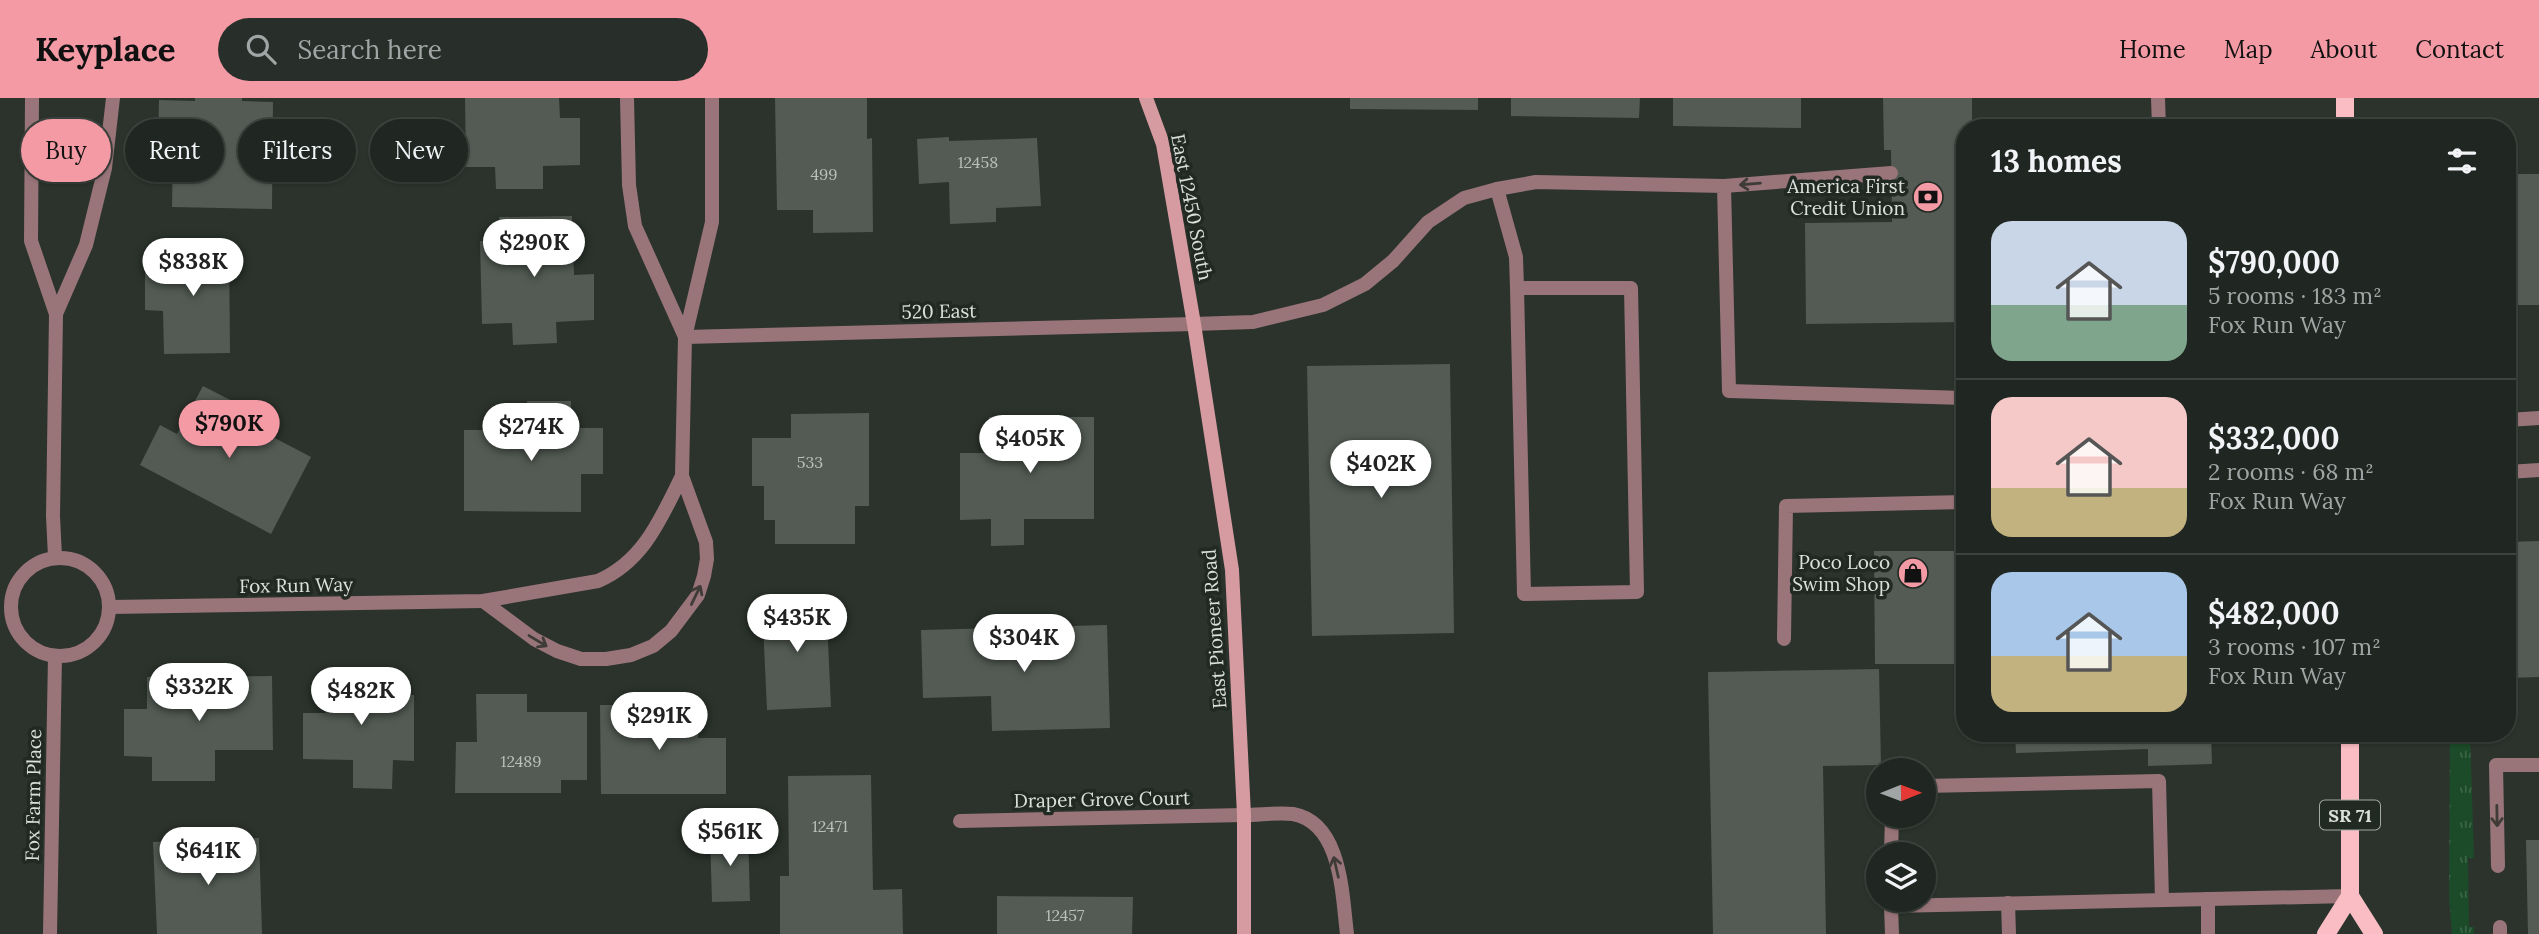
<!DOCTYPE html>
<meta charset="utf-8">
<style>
:root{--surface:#202621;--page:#282e2a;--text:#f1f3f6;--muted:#a2a5a5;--line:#3d433f;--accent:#f49aa5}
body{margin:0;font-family:Lora,serif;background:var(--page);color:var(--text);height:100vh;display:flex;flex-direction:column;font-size:26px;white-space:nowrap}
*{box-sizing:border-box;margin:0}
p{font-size:23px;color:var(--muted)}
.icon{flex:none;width:38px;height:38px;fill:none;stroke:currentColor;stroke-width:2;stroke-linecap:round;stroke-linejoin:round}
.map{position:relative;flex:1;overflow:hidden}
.panel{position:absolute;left:1956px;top:21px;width:560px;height:623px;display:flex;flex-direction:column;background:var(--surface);border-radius:28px;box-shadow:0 2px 5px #0004,0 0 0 2px var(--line)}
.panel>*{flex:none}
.banner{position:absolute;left:21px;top:21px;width:665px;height:63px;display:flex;gap:14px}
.needle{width:46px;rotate:89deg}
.buttons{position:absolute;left:1866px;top:660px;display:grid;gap:14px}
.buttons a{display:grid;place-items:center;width:70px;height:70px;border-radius:50%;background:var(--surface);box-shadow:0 2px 5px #0004,0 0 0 2px var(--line);font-size:35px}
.price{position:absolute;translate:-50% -60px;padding:0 16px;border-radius:24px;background:#fff;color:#222;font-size:23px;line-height:46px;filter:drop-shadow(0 2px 4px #0008)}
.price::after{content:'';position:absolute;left:50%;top:42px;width:21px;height:16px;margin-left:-10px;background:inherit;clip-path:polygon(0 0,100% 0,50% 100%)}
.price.selected{background:var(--accent);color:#111}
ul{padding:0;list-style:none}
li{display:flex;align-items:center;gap:21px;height:175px;padding:0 35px}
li+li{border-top:2px solid var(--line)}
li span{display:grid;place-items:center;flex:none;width:196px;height:140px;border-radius:21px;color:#555}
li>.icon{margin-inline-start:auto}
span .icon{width:84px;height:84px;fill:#fffc;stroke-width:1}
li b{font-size:30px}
h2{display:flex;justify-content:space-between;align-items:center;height:84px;padding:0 35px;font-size:30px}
.pill{padding:0 24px;border-radius:32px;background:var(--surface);box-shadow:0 2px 5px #0004,0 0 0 2px var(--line);font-size:24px;line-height:63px}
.pill.selected{background:var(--accent);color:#111}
header{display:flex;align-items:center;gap:42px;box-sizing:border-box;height:98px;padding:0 35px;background:var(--accent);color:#111}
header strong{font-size:33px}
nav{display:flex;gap:38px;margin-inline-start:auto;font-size:24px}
.search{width:490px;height:63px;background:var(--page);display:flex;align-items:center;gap:18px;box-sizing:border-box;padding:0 24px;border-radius:38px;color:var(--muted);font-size:26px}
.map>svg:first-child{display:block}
.grass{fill:url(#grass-tufts)}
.building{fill:#535b54}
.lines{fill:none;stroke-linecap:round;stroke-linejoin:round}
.lane{stroke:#997579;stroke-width:14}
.street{stroke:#997579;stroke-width:14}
.secondary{stroke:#d59ba1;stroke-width:14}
.primary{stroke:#f9bdc3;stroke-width:18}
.oneway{stroke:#3f3c38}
.labels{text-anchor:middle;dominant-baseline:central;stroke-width:7;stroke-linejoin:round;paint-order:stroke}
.number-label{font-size:16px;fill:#b9bfba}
.shield{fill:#212923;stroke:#a3a9a4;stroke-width:2}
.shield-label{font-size:18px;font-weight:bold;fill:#dbe0dc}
.poi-label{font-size:19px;fill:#dbe0dc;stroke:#212923;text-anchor:end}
.street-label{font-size:19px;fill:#dbe0dc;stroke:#212923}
</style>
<header>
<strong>Keyplace</strong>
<div class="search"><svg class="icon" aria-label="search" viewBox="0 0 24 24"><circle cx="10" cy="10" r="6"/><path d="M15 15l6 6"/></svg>Search here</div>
<nav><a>Home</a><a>Map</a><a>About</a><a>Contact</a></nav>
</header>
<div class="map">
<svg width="2539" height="836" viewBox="0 0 2539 836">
<defs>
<pattern id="grass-tufts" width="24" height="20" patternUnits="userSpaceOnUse" patternTransform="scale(1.75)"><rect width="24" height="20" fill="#1c4b29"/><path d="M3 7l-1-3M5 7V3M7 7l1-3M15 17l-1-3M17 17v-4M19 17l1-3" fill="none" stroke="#3c6547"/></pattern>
</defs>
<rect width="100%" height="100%" fill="#2b332c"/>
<polygon class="grass" points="2450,635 2470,635 2474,760 2468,760 2469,829 2474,829 2474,836 2452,836 2449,800"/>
<g class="building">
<polygon points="195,0 242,0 242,3 273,4 272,111 172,109 173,51 158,51 159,2 195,3"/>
<polygon points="465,0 559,0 560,20 580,20 580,67 543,68 543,91 496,91 495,69 466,69"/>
<polygon points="775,0 867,0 867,41 872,40 873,134 813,135 813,112 777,112"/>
<polygon points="1350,0 1478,0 1478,12 1350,11"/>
<polygon points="1511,0 1640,0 1639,20 1511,18"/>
<polygon points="1673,0 1801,0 1801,30 1673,28"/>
<polygon points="1883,0 1972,0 1972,30 1965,30 1965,224 1806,226 1805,125 1892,124 1891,52 1884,52"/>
<polygon points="949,39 949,43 1037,40 1041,108 996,110 996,124 950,126 949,84 919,86 917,41"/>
<rect x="2508" y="76" width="31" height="131"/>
<polygon points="572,118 574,177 594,176 594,222 556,224 557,245 513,247 512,225 482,226 480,143 500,143 499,119"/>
<polygon points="229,142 230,255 164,256 163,213 145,212 145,167 179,166 180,143"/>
<polygon points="1450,266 1454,535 1312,538 1307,268"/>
<polygon points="203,288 277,326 271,338 311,359 271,436 140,367 160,327 177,336"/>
<polygon points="527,303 571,303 571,330 603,330 603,376 581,376 581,414 464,413 464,332 527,332"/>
<polygon points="869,315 869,408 855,408 855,446 775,446 775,422 764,422 764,388 752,388 752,340 791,340 791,316"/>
<polygon points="989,319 1094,319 1094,421 1024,421 1024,447 991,448 991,421 960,422 960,355 990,355"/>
<polygon points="2539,443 2539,579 2508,580 2508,444"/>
<polygon points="1874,453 1965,453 1965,566 1875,566"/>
<polygon points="826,501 831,609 767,612 762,504"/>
<polygon points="1107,527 1110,630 992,633 991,598 923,600 921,532"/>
<polygon points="327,569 378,570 378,597 414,597 414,663 393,662 392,691 353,690 353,662 303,661 303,615 326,615"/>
<polygon points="1879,571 1881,667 1823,668 1826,836 1713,836 1708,574"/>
<polygon points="272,578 273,652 215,652 215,683 152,683 152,659 124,658 124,611 147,611 147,579"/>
<polygon points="476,596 527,596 527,614 587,614 587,682 561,682 561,695 455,695 456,644 477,644"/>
<polygon points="600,607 698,607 698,640 726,640 726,696 601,696"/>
<polygon points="2015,635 2211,635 2212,666 2148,668 2148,651 2016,655"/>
<polygon points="871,677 873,792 902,791 903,836 780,836 780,778 789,778 788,678"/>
<polygon points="748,735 750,803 712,804 710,736"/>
<polygon points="259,740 262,836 157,836 153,744"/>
<polygon points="2526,742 2539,742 2539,836 2528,836"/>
<polygon points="997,798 1133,799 1132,836 997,836"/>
</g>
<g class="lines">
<g class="lane">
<polyline points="2158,0 2159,30"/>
<polyline points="1724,88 1891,75"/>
<polyline points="1497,91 1516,159 1517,190 1524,496 1637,494 1631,190 1517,190"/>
<polyline points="1194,226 1253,224 1323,207 1365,186 1393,163 1428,124 1464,100 1497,91 1536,84 1724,88 1729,293 1965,300"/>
<polyline points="2508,322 2539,320"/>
<polyline points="2508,374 2539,372"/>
<polyline points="1784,541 1786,408 1965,404"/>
<polyline points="1923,688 2159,683 2162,802"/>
<path d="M1244,717C1260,717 1278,714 1293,716C1342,725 1342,797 1347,836"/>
<polyline points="1891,756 1892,718"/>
<polyline points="2498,768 2496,667 2539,667"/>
<polyline points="2208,801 2208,836"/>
<polyline points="2008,805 2009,836"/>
<polyline points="2500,829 2500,836"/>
<polyline points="1892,836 1891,808 2350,798"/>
</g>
<g class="street">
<polyline points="32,0 31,143 56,216 53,418 55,459"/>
<polyline points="627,0 629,87 635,128 685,239"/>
<polyline points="56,216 86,147 105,70 113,0"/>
<polyline points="685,239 1194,226"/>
<circle cx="60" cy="509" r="49"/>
<polyline points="483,503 534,541 557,553 581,561 606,561 631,557 653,548 671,533 698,497 704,478 707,461 706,444 682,378 685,239 712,124 712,0"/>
<path d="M110,509L483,503L598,483C644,463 661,420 682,378"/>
<polyline points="960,723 1244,717"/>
<polyline points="50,836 55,558"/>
</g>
<polyline class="secondary" points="1146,0 1163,46 1194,226 1232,472 1244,717 1244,836"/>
<g class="primary">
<polyline points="2345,0 2345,30"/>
<polyline points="2350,635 2350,798 2374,836"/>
<polyline points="2326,836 2350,798"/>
</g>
</g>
<defs><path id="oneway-shaft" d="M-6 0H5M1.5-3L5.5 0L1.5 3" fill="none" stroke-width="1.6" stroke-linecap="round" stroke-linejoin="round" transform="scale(1.75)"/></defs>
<g class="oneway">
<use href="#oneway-shaft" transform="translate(1750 86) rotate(175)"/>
<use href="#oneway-shaft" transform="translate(696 497) rotate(-64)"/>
<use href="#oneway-shaft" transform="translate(538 543) rotate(31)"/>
<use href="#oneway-shaft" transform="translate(2497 718) rotate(89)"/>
<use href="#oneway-shaft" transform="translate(1336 769) rotate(-103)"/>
</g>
<defs>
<g id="bank-disc" transform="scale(1.575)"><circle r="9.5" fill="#f49aa5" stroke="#212923"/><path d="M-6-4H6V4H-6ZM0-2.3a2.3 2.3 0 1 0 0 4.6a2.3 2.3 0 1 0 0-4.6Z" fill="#111"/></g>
<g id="shop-disc" transform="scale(1.575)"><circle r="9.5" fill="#f49aa5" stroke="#212923"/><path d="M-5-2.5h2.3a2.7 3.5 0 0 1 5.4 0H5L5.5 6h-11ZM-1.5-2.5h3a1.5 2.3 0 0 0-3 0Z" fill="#111"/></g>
</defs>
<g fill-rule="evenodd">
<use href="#bank-disc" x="1928" y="99"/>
<use href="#shop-disc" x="1913" y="475"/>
</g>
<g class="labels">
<g class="number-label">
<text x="978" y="64">12458</text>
<text x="824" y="76">499</text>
<text x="810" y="364">533</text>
<text x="521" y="663">12489</text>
<text x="830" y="728">12471</text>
<text x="1065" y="817">12457</text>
</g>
<rect class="shield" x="2320" y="702.5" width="60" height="29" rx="5"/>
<g class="shield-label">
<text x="2350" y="717">SR 71</text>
</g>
<g class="poi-label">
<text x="1905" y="88">America First<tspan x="1905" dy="22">Credit Union</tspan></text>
<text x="1890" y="464">Poco Loco<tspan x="1890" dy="22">Swim Shop</tspan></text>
</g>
<g class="street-label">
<text transform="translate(1192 109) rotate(79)">East 12450 South</text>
<text transform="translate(939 213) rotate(-1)">520 East</text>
<text transform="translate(296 487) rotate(-1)">Fox Run Way</text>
<text transform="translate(1214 531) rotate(-94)">East Pioneer Road</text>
<text transform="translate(33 697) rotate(-89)">Fox Farm Place</text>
<text transform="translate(1102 701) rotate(-1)">Draper Grove Court</text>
</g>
</g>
</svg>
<div class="buttons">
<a><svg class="needle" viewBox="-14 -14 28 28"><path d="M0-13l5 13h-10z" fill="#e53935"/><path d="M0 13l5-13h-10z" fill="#a2a5a5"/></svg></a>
<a><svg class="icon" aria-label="layers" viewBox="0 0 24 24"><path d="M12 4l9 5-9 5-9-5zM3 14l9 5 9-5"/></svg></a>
</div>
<b class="price" style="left:534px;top:181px">$290K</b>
<b class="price" style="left:193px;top:200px">$838K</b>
<b class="price selected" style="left:229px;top:362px">$790K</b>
<b class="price" style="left:531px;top:365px">$274K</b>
<b class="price" style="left:1030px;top:377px">$405K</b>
<b class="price" style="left:1381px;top:402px">$402K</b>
<b class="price" style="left:797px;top:556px">$435K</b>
<b class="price" style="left:1024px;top:576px">$304K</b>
<b class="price" style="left:199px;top:625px">$332K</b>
<b class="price" style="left:361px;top:629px">$482K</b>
<b class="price" style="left:659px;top:654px">$291K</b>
<b class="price" style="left:730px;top:770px">$561K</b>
<b class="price" style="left:208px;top:789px">$641K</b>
<div class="banner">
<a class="pill selected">Buy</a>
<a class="pill">Rent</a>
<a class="pill">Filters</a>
<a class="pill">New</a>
</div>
<section class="panel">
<h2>13 homes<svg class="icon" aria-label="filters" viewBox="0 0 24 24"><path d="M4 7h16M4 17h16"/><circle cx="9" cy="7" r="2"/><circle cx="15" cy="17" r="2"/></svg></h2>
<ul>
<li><span style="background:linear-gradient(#c9d6e8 60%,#7fa58c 0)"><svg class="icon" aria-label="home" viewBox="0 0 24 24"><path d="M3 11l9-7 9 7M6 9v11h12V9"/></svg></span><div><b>$790,000</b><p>5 rooms · 183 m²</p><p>Fox Run Way</p></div></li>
<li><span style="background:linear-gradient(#f6c9c9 65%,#c2b280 0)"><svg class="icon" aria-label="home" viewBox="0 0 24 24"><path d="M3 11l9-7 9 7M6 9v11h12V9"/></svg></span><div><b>$332,000</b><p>2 rooms · 68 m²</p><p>Fox Run Way</p></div></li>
<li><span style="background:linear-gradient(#a9c7e8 60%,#c2b280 0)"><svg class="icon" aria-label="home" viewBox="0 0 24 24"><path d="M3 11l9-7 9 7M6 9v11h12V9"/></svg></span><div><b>$482,000</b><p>3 rooms · 107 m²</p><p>Fox Run Way</p></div></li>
</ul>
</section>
</div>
